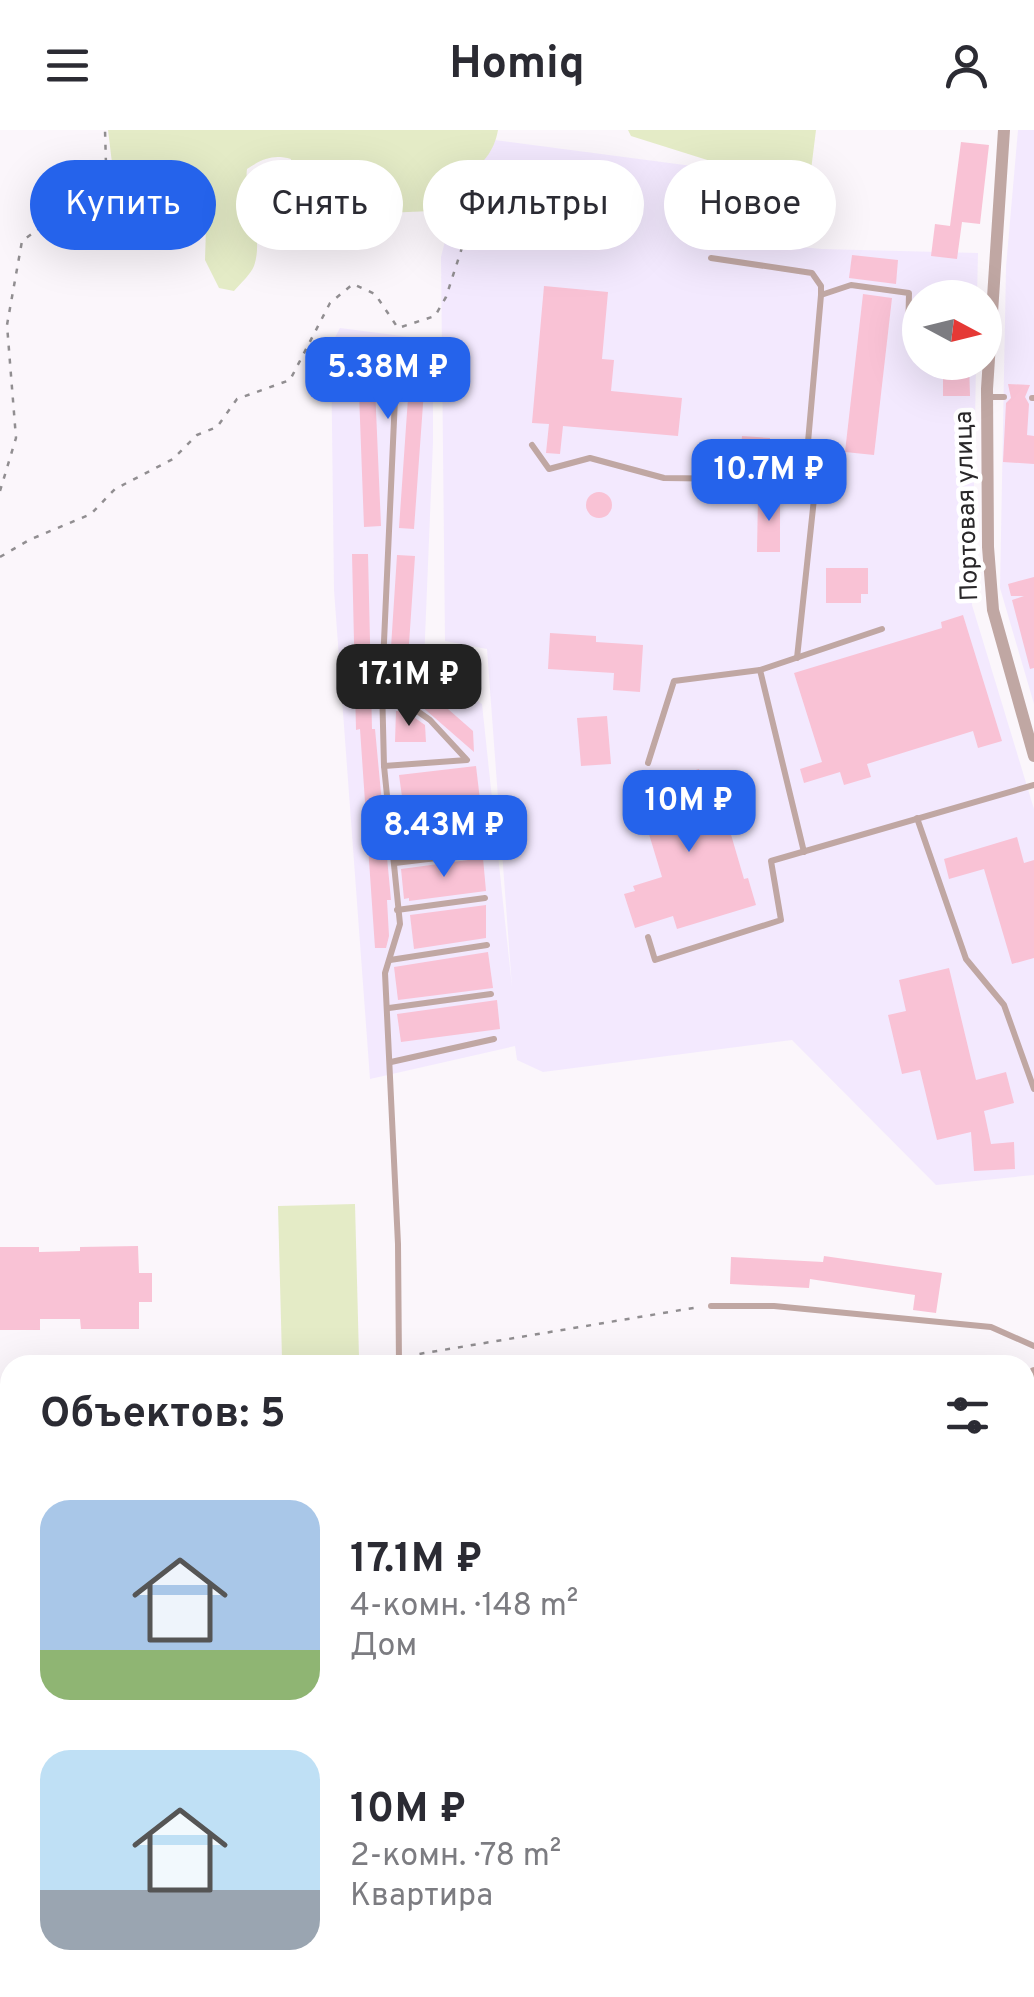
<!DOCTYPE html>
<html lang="ru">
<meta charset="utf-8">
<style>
:root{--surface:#fff;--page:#f2f2f3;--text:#2b2b33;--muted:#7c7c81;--accent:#2563eb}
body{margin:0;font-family:Overpass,sans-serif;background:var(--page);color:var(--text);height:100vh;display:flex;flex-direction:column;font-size:38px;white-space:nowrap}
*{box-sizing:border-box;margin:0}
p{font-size:32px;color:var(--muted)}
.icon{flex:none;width:55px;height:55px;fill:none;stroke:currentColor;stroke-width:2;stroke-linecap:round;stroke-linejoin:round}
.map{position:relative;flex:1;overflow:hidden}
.sheet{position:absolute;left:0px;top:1225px;width:1035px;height:642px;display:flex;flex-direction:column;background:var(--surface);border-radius:30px 30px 0 0;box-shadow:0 10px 40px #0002}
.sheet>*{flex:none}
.top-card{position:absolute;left:30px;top:30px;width:975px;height:90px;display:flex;gap:20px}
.needle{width:65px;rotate:97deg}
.controls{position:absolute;left:902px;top:150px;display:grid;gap:20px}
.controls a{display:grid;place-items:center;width:100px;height:100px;border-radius:50%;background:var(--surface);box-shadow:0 10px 40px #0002;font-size:50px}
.price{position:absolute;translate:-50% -85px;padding:0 22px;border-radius:20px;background:var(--accent);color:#fff;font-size:32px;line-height:65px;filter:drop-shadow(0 2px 5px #0008)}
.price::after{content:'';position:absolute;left:50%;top:60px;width:30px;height:22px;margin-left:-15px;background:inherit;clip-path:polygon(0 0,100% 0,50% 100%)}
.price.selected{background:#222;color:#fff}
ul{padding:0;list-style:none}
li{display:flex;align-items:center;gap:30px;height:250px;padding:0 40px}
li span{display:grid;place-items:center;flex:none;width:280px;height:200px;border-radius:30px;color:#555}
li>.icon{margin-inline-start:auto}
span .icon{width:120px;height:120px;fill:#fffc;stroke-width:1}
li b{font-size:42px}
h2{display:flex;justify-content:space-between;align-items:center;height:120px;padding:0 40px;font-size:42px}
.tag{padding:0 35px;border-radius:45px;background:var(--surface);box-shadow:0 10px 40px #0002;font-size:35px;line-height:90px}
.tag.selected{background:var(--accent);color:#fff}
header{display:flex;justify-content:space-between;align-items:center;height:130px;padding:0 40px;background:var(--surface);font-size:45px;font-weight:700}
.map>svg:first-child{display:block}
.industrial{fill:#f3e9fe}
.green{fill:#e4ebc6}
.building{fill:#f9c2d5}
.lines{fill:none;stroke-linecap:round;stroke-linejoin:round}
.path{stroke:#918e91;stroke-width:2.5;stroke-dasharray:5 8;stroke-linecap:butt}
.lane{stroke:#c0a7a3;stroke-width:6}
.street{stroke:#c0a7a3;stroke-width:12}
.labels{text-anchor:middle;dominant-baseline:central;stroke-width:9;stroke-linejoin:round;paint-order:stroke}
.street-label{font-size:25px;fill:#292729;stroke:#fff}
</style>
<header><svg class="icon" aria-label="menu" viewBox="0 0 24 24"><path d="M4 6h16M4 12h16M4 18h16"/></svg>Homiq<svg class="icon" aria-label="person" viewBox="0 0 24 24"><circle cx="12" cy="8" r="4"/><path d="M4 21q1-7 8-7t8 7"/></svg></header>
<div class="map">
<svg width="1034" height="1867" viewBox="0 0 1034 1867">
<rect width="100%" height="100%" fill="#fbf6fb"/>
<g class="industrial">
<polygon points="1018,0 1034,0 1034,574 1000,458 1006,137"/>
<polygon points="471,7 715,39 733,111 822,119 978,123 977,167 920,168 920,232 976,233 972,475 1034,679 1034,1045 936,1055 792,910 543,942 517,930 515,916 370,949 334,460 331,215 340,198 433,210 433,312 424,532 482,574 512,857 487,519 445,511 441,127"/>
</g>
<g class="green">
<path d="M108,0H498C490,45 451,45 431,81L293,87L283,75L291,29C273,24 262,29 247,39C243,71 265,104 254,136C251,144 240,154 234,161L219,158L205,130L206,98C184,75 148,74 117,74Z"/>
<polygon points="628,0 816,0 806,80 782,106 767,107 740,91 731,46 720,34 631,6"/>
<polygon points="355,1074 359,1227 282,1229 278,1076"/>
</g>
<g class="building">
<polygon points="961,12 989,15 980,94 962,92 957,129 931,126 935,94 950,96"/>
<polygon points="852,125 898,130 896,154 849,148"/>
<polygon points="544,156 608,162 602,229 614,230 611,261 682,268 678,306 563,296 560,324 546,323 549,294 532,293"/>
<polygon points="863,164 892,168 874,325 845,322"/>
<polygon points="344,207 373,209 373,212 427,219 414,399 399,398 410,239 374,234 381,396 364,397 358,236 343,235"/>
<polygon points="943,232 969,232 970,266 943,266"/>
<polygon points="1008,254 1030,255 1025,267 1029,274 1027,305 1034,306 1034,334 1003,332 1006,273 1011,268"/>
<polygon points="742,306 770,308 768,332 740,329"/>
<circle cx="599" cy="375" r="13"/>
<polygon points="758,366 780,367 780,422 757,422"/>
<polygon points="352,424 368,424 372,599 375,599 391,770 387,770 389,806 386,818 375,818 360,599 356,600"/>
<polygon points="397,425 415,426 407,543 473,601 474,622 389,548"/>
<polygon points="826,438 868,438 868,464 861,464 861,473 826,473"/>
<polygon points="1034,447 1034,538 1030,539 1012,470 1024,466 1011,466 1008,454"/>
<polygon points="963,485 1002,611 978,618 973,601 867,634 871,647 844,655 840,642 804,653 800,639 822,632 794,543 942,498 941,492"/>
<polygon points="550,503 596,506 596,512 643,515 640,562 613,560 614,543 548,539"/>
<polygon points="396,581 405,581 425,595 426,612 395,612"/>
<polygon points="607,586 611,634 581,636 577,588"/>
<polygon points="476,636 480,670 403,674 399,645"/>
<polygon points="699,639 709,673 737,664 744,686 727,691 744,749 748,748 756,775 677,799 673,786 635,798 624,764 635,761 633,756 662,747 635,658"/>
<polygon points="481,681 484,683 487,713 482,713 482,718 400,725 397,692 405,691 404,688"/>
<polygon points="1017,707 1024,733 1034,730 1034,828 1012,834 984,739 949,749 944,729"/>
<polygon points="483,728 486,761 409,771 409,768 404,769 401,739"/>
<polygon points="486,775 486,808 414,819 410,785"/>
<polygon points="488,822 493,858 398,870 394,837"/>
<polygon points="949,838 976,950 1006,942 1014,973 984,981 991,1014 1014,1012 1015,1039 974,1041 971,1002 937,1010 920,940 902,944 888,885 906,881 899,850"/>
<polygon points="497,870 500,899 401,912 397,884"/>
<polygon points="138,1116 139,1143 152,1143 152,1172 139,1172 139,1199 81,1199 80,1189 40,1189 40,1200 0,1200 0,1117 39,1117 39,1122 80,1121 80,1117"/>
<polygon points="824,1126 942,1143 936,1183 913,1180 915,1165 810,1149 809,1158 730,1154 731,1127 823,1132"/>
</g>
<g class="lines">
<g class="path">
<polyline points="0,361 16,308 7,195 22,111 54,88 90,75 106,35 105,0"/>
<polyline points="0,427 29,410 91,384 115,359 173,329 197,305 217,297 237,269 290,250 330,173 353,154 375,164 398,198 435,186 446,167 485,47"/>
<polyline points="413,1235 419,1224 699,1177"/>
<polyline points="0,1590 10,1605"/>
</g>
<g class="lane">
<polyline points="711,128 812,143 821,156 821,165"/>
<polyline points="396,246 382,556 384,636 400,794 385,843 398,1114 399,1235"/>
<polyline points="989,267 1004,267"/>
<polyline points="1032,268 1034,268"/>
<polyline points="532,315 549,339 590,328 664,348 816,350"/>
<polyline points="797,528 816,350 808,312 821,165 851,155 909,163 908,208"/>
<polyline points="383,557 430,590 467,630 384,636"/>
<polyline points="648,633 674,551 760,540"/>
<polyline points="391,682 477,676"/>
<polyline points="917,688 966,829 1004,875 1034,959"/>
<polyline points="804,722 760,540 882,499"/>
<polyline points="395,733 478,723"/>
<polyline points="397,780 485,768"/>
<polyline points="648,807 655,830 781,790 771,731 1034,655"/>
<polyline points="390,830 487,815"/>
<polyline points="389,878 491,864"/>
<polyline points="391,932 494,909"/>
<polyline points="711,1176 774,1176 991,1197 1034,1216"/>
<polyline points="0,1398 10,1398"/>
<polyline points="1025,1401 1034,1400"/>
</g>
<g class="street">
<polyline points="1004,0 987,259 988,417 993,480 1034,626"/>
<polyline points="1025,1263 1034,1243"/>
<polyline points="0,1626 10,1625"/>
<polyline points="1025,1718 1025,1739"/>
<polyline points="738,1858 738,1867"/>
<polyline points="1016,1867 1017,1858"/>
</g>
</g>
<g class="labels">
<g class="street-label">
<text transform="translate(968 376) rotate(-92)">Портовая улица</text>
</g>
</g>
</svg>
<div class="controls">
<a><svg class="needle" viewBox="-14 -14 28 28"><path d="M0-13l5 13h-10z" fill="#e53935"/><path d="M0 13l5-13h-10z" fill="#7c7c81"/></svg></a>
</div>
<b class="price" style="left:388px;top:292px">5.38M ₽</b>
<b class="price" style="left:769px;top:394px">10.7M ₽</b>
<b class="price selected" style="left:409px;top:599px">17.1M ₽</b>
<b class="price" style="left:689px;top:725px">10M ₽</b>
<b class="price" style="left:444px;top:750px">8.43M ₽</b>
<div class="top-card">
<a class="tag selected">Купить</a>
<a class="tag">Снять</a>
<a class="tag">Фильтры</a>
<a class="tag">Новое</a>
</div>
<section class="sheet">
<h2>Объектов: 5<svg class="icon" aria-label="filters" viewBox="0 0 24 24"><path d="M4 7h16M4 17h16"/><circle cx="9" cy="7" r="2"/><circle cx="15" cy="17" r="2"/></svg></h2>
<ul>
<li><span style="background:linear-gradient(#a9c7e8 75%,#8fb573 0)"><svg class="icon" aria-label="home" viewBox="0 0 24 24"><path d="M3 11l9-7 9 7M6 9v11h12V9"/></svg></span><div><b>17.1M ₽</b><p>4-комн. · 148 m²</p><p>Дом</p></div></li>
<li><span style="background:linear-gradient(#bfe0f5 70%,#9aa5b1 0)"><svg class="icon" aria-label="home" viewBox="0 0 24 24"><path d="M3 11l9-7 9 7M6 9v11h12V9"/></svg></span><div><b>10M ₽</b><p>2-комн. · 78 m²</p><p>Квартира</p></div></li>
</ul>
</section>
</div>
